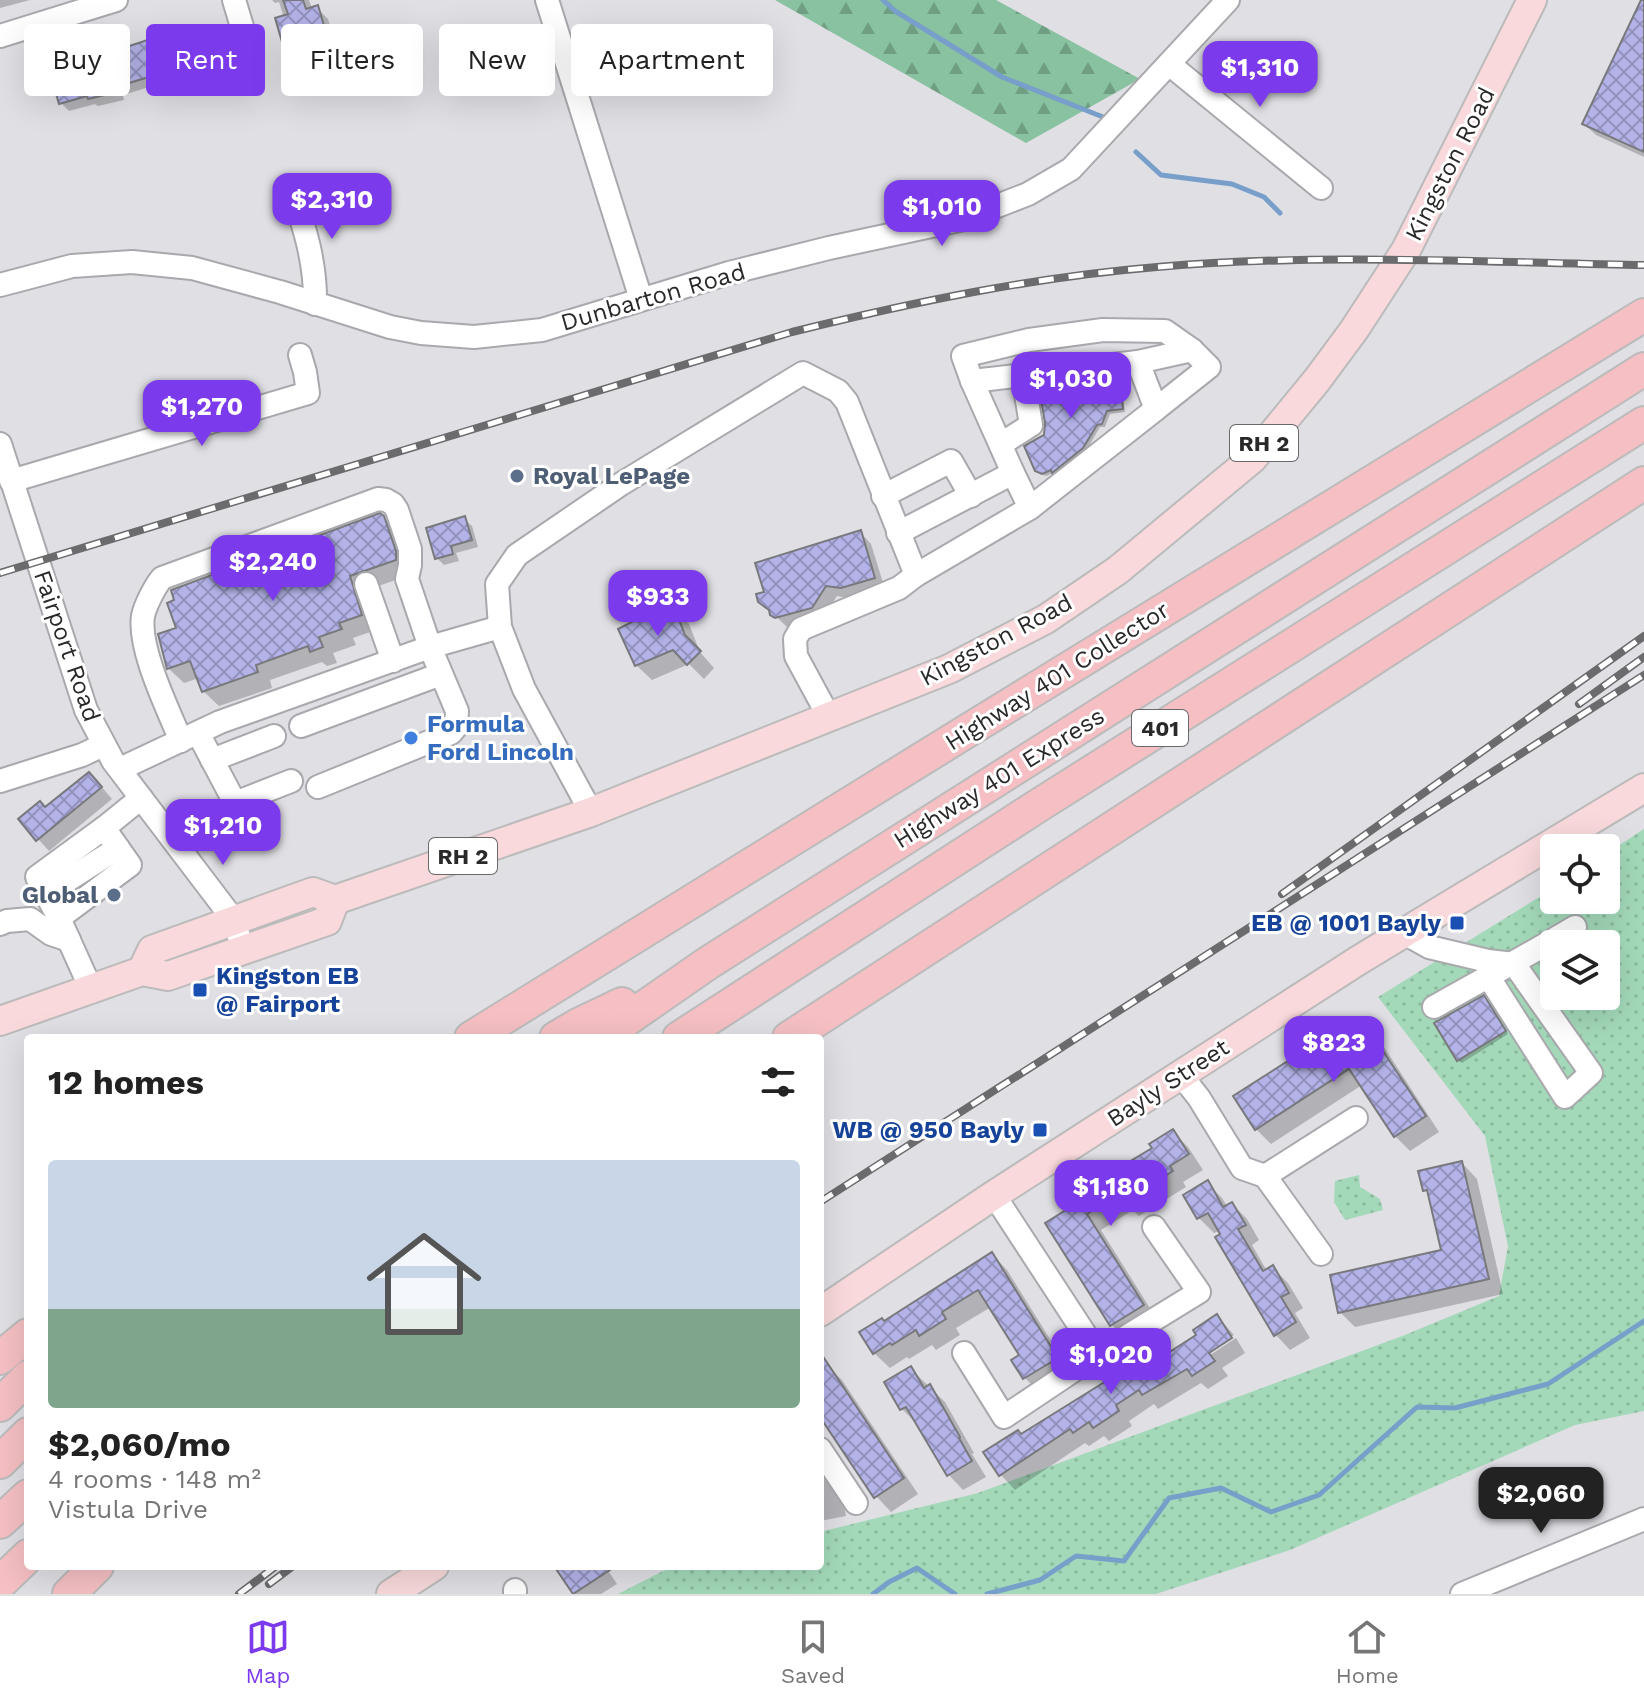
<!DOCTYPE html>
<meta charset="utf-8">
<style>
:root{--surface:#fff;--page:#f2f2f2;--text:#222;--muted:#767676;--line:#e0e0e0;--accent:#7c3aed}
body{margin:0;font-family:"Work Sans",sans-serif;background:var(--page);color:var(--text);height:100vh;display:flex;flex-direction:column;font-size:30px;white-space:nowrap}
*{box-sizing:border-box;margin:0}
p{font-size:26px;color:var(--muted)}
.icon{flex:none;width:44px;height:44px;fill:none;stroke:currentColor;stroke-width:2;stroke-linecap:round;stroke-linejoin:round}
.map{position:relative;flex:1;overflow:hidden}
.drawer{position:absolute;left:24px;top:1034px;width:800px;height:536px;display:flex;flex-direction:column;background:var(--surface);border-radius:8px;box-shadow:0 8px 32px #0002}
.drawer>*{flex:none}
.top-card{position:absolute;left:24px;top:24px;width:800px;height:72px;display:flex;gap:16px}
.controls{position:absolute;left:1540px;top:834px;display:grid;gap:16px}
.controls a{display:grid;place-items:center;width:80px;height:80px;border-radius:8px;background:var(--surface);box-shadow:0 8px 32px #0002;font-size:40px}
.price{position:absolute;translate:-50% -68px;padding:0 18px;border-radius:16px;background:var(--accent);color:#fff;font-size:26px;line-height:52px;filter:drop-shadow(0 2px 4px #0008)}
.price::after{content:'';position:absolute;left:50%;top:48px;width:24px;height:18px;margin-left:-12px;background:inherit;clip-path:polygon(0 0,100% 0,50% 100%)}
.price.current{background:#222;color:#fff}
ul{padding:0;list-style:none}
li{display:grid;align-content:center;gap:16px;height:424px;padding:0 24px}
li span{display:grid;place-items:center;height:248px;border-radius:8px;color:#555}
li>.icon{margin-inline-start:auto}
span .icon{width:144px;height:144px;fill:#fffc;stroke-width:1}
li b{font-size:34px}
h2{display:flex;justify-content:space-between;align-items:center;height:96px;padding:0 24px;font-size:34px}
.pill{padding:0 28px;border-radius:8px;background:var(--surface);box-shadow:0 8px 32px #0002;font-size:28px;line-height:72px}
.pill.current{background:var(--accent);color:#fff}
.dock{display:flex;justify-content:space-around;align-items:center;height:112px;border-top:2px solid var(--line);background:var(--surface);font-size:22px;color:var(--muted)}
.dock a{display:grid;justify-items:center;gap:4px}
.dock .current{color:var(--accent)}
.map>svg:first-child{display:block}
.forest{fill:url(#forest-firs)}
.park{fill:url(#park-dots);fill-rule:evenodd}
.shadow{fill:#0003}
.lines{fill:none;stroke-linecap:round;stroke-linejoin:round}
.stream{stroke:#789fca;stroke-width:5}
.building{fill:url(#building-cross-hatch);stroke:#79797d;stroke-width:2}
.minor-casing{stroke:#a9a9ad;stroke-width:26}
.major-casing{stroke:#bbb;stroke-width:32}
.highway-casing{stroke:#bbb;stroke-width:36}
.minor{stroke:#fff;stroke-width:22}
.major{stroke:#f9d9db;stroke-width:28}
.highway{stroke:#f5bfc3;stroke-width:32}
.rail-casing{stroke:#6b6b6d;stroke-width:8}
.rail{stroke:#fff;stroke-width:5;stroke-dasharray:15;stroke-linecap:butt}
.service-dot{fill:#5c6f8a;stroke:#fff;stroke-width:3}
.shop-dot{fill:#3f7fe0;stroke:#fff;stroke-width:3}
.transit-dot{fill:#1a4fb4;stroke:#fff;stroke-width:3}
.labels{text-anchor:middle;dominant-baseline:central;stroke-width:6;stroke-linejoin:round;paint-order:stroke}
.shield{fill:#fff;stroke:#69696a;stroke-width:2}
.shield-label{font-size:22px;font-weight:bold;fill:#29292a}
.street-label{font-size:24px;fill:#29292a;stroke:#fff}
.service-label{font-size:24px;font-weight:bold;fill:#4e5e75;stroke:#fff;text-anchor:start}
.shop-label{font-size:24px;font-weight:bold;fill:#366cbe;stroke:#fff;text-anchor:start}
.transit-label{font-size:24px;font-weight:bold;fill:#164399;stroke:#fff;text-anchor:end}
</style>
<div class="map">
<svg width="1644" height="1594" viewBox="0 0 1644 1594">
<defs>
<pattern id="forest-firs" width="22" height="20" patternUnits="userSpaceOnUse" patternTransform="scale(2)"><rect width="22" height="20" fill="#89c2a0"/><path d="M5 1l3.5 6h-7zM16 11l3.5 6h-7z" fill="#709e83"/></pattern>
<pattern id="park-dots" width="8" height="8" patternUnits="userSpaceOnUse" patternTransform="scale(2)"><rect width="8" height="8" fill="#a3d9b9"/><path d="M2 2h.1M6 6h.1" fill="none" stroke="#8cba9f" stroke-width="1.8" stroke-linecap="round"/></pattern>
<pattern id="building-cross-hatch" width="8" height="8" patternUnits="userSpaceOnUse" patternTransform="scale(2)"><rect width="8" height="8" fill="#b3b3e9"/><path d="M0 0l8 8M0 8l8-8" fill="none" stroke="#9292bd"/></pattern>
</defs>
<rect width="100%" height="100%" fill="#dfdfe4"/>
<polygon class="forest" points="775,0 996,0 1140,79 1026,143"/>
<g class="park">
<path d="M1644,829V1411L1575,1425L1290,1550L1156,1594H618L663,1571L683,1566H820V1532L978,1493L1405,1335L1499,1296L1508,1246L1485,1136L1378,997L1554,888V900H1606V854ZM1554,944H1606V996H1554Z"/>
<polygon points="1359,1175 1360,1187 1380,1199 1383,1210 1345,1220 1334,1202 1335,1181"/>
</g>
<g class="shadow">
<polygon points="0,0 30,0 0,8"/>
<polygon points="272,0 309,0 312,9 317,8 328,19 337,48 315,54 320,71 302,76 291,65 284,18 279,2 275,3"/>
<polygon points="1643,0 1644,0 1644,157 1596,135 1584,124"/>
<polygon points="196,28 204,36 216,70 194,78 188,72 155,82 156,85 123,95 124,100 98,106 95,104 69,111 61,103 168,38"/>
<polygon points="1118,380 1121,383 1125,412 1110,414 1105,427 1100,427 1086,451 1057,474 1055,472 1046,476 1040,474 1036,470 1046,436 1047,423"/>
<polygon points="382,516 398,532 410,575 364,591 376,630 353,638 356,645 333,653 337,663 327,666 322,662 270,680 272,688 219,706 203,691 199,678 184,683 168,668 178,629"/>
<polygon points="464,519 472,526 478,547 456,553 459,561 444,565 437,558"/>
<polygon points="860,532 871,544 885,589 853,599 837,596 823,618 788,628 760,601"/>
<polygon points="674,609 689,624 700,652 714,668 704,679 689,664 652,680 636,665 648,620"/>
<polygon points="100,785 112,799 49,851 21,820"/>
<polygon points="1486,1001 1508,1034 1462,1063 1459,1060"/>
<polygon points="1369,1032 1384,1047 1439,1132 1410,1151 1395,1136 1362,1085 1271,1144 1256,1129 1315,1045 1328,1058"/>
<polygon points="1173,1132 1188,1147 1203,1170 1183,1182 1186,1187 1139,1216 1133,1210 1101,1230 1158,1321 1127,1340 1112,1325 1048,1224 1093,1195 1154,1149"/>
<polygon points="1462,1163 1477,1179 1503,1294 1355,1327 1340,1312 1443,1252 1431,1196 1425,1190"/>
<polygon points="1207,1183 1222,1198 1227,1206 1232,1204 1247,1219 1259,1240 1252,1245 1267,1271 1273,1268 1288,1283 1303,1308 1295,1313 1310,1338 1290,1350 1275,1334 1221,1230 1214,1233 1199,1218 1185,1196"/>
<polygon points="992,1254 1007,1270 1072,1374 1040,1393 1025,1378 1014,1361 1021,1356 991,1307 956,1328 960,1335 936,1350 932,1345 909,1359 907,1357 890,1368 874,1353 885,1323"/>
<polygon points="1217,1316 1234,1335 1210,1350 1210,1355 1236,1338 1245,1353 1222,1368 1228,1376 1208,1389 1201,1383 1158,1409 1154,1404 1129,1421 1132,1426 1109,1441 1104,1436 1089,1446 1085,1443 1015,1490 1001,1475 986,1452 1022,1436 1158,1362 1199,1336"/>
<polygon points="826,1365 842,1380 918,1494 891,1512 876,1496 820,1413 820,1369"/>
<polygon points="911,1369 945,1402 974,1453 972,1454 986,1477 963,1490 948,1474 917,1424 902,1409"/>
<polygon points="820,1474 829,1483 844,1506 846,1516 820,1521"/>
<polygon points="557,1566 605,1566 617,1584 601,1594 575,1594"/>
</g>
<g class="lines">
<g class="stream">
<polyline points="883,0 895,11 1002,77 1103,117"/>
<polyline points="1136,152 1161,175 1232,184 1264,197 1280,213"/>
<polyline points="873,1594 889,1582 917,1568 955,1594"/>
<polyline points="987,1594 1040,1580 1076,1556 1124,1561 1169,1498 1221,1488 1271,1512 1319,1495 1417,1407 1455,1408 1548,1384 1644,1321"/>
</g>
</g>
<g class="building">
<polygon points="283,0 303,0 306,9 318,5 327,36 305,43 310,60 289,66 275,18 288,14"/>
<polygon points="1641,0 1644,0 1644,152 1582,124"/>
<polygon points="197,26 210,62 184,71 182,64 149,74 149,77 116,87 117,92 88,99 87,96 59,104 48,66 111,52 166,34 167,36"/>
<polygon points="1119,378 1123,409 1107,411 1102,424 1097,425 1083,448 1052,473 1051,470 1042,474 1035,471 1024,446 1044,435 1045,423 1039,387"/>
<polygon points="380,513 384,516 396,551 396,560 350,576 362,615 339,623 342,629 319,637 323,647 310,652 308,646 256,665 258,672 202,692 190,661 167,669 158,634 176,628 167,603 174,600 171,590"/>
<polygon points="465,516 472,540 451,546 453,554 435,559 426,528"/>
<polygon points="861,530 875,578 841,588 826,586 812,608 775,618 770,615 769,610 758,602 756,594 764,592 755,563"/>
<polygon points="674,607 685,635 701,651 687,665 673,650 635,666 618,629 645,615 647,619"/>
<polygon points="89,772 102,787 36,841 18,819 40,801 45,807"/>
<polygon points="1484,995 1506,1031 1457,1061 1434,1023"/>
<polygon points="1369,1030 1426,1116 1394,1137 1349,1069 1255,1130 1233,1096 1316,1043 1325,1058"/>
<polygon points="1173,1129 1189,1154 1170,1166 1173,1171 1122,1202 1118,1195 1087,1214 1144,1305 1110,1326 1045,1223 1090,1195 1086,1188 1152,1148 1149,1144"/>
<polygon points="1462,1161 1489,1279 1338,1313 1330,1275 1441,1250 1427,1190 1423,1191 1418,1171"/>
<polygon points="1208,1180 1223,1207 1232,1202 1246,1225 1238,1229 1263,1271 1273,1265 1289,1293 1281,1297 1296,1322 1274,1336 1215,1237 1220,1234 1208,1213 1197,1219 1183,1195"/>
<polygon points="992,1252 1058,1358 1023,1379 1011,1360 1019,1355 978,1290 942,1312 946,1319 919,1336 916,1330 892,1345 890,1343 873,1354 859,1332 882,1318 884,1321"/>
<polygon points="1217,1314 1232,1338 1209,1353 1215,1361 1192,1376 1187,1369 1142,1395 1139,1390 1116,1405 1119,1411 1093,1428 1089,1422 1073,1433 1070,1429 999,1476 983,1452 1018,1430 1021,1434 1127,1368 1131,1374 1156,1358 1157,1360 1196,1335 1193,1330"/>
<polygon points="820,1352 904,1478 874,1498 820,1417"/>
<polygon points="911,1366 924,1388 930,1384 960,1437 959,1438 972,1461 947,1476 906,1407 900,1410 884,1382"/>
<polygon points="554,1566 616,1566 573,1594"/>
</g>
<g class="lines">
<g class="minor-casing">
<g id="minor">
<polyline points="234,0 249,50"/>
<polyline points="547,0 641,299"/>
<polyline points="0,36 116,0"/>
<polyline points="1169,64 1321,188"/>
<path d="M291,187C304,226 316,262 315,304"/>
<polyline points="0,285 72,266 132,262 192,268 280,292 390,327 421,333 474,337 542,330 729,273 829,248 964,219 1028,194 1071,169 1228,0"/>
<polyline points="972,381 1138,362 1192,350"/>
<polyline points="0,444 86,710 113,761 233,919 244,951"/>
<polyline points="1001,444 1031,425 1023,376"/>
<polyline points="1013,473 972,381 963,356 1029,340 1103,330 1165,331 1192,350 1209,367 1156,409 1138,362"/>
<polyline points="11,481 308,393 305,372 300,355"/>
<polyline points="883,496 951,461 971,496"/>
<polyline points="1030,508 1156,409"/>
<polyline points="898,533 1013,473 1030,508 916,575"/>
<polyline points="366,584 393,661"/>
<polyline points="301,726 441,674"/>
<polyline points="198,733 235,803 291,781"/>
<path d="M181,741C168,709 138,649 143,616C145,606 155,586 162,578L378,499L386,500L393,504L397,510L410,549V565L407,579L430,647L457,711L456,727L451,733L318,787"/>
<polyline points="212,760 274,736"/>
<polyline points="120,769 220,722 430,647 500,627"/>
<polyline points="0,781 82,755 103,745"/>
<polyline points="591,812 524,689 500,627 497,584 517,555 621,484 803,373 838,391 847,402 916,575 899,588 801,629 795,639 796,656 829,717"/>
<polyline points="46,894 118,848"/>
<polyline points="59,918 130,865 104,828"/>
<polyline points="0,924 7,921 30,919 51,934 69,940"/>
<polyline points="1404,933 1429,947 1488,961 1514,964 1591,1073 1565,1097 1488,976"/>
<polyline points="91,989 59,918 37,877 104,828 141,798"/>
<path d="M1434,1007C1481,980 1529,955 1575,927"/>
<polyline points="1181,1075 1199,1098 1242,1168 1265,1176 1321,1254"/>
<polyline points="1265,1176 1356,1118"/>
<polyline points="994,1195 1098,1354"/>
<polyline points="964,1353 1004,1417 1098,1354 1199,1292 1154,1227"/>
<polyline points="820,1449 856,1503"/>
<polyline points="515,1590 515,1594"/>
<polyline points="1462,1594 1644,1519"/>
</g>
</g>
<g class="major-casing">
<g id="major">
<polyline points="142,971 152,950 313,892 335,900 591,812 949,669 1046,619 1118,570 1252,459 1317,380 1354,330 1406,250 1532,0"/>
<polyline points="0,1021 142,971 168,976 327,921 335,900"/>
<polyline points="820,1312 994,1195 1359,960 1644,788"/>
<polyline points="391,1594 434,1566"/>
</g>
</g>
<g class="highway-casing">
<g id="highway">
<polyline points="471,1038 967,731 1644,315"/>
<polyline points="556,1038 578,1025 622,1004"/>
<polyline points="600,1038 708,963 1644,369"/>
<polyline points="679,1038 1036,807 1644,423"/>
<polyline points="789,1038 1644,483"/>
<polyline points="0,1358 28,1335"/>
<polyline points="0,1405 28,1377"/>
<polyline points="0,1462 28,1434"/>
<polyline points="0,1522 28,1496"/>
<polyline points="0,1583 28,1556"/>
<polyline points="69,1594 97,1566"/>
</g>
</g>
<use href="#minor" class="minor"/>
<use href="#major" class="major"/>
<use href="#highway" class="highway"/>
<g class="rail-casing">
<g id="rail">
<path d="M0,573L792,332C913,302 1034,277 1157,267C1319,253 1482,262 1644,265"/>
<polyline points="1579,704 1644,657"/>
<polyline points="1282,894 1644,636"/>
<polyline points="820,1202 1644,675"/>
<polyline points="269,1584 293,1566"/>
<polyline points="239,1594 276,1566"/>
</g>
</g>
<use href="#rail" class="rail"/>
</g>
<g class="service-dot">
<circle cx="517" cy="476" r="8"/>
<circle cx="114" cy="895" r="8"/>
</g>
<circle class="shop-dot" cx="411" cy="738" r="8"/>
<g class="transit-dot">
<rect x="1449" y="915" width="16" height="16" rx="4"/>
<rect x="192" y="982" width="16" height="16" rx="4"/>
<rect x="1032" y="1122" width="16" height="16" rx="4"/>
</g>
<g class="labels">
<g class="shield">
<rect x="1230" y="425" width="68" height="36" rx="6"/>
<rect x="1132" y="710" width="56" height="36" rx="6"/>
<rect x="429" y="838" width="68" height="36" rx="6"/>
</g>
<g class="shield-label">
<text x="1264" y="443">RH 2</text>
<text x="1160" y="728">401</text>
<text x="463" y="856">RH 2</text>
</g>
<g class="street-label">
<text transform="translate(1450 164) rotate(-63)">Kingston Road</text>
<text transform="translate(653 297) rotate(-16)">Dunbarton Road</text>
<text transform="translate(996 640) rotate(-28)">Kingston Road</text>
<text transform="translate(67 646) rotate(71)">Fairport Road</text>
<text transform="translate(1057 676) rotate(-32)">Highway 401 Collector</text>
<text transform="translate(999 778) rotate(-32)">Highway 401 Express</text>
<text transform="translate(1168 1083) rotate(-33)">Bayly Street</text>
</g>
<g class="service-label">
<text x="533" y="476">Royal LePage</text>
<text x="98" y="895" text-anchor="end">Global</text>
</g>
<g class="shop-label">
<text x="427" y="724">Formula<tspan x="427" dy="28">Ford Lincoln</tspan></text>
</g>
<g class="transit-label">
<text x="1441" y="923">EB @ 1001 Bayly</text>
<text x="216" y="976" text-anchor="start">Kingston EB<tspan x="216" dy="28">@ Fairport</tspan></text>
<text x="1024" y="1130">WB @ 950 Bayly</text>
</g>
</g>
</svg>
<div class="controls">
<a><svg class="icon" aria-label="locate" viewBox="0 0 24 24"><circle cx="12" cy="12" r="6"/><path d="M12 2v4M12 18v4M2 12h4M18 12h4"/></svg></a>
<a><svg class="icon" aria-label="layers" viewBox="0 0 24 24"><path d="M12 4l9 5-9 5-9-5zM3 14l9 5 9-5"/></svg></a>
</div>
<b class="price" style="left:1260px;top:109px">$1,310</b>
<b class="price" style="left:332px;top:241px">$2,310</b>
<b class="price" style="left:942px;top:248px">$1,010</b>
<b class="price" style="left:1071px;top:420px">$1,030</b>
<b class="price" style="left:202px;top:448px">$1,270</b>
<b class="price" style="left:273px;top:603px">$2,240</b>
<b class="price" style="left:658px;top:638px">$933</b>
<b class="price" style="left:223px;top:867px">$1,210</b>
<b class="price" style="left:1334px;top:1084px">$823</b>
<b class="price" style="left:1111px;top:1228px">$1,180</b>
<b class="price" style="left:1111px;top:1396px">$1,020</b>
<b class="price current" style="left:1541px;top:1535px">$2,060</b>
<div class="top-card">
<a class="pill">Buy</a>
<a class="pill current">Rent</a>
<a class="pill">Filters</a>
<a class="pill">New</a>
<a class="pill">Apartment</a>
</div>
<section class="drawer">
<h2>12 homes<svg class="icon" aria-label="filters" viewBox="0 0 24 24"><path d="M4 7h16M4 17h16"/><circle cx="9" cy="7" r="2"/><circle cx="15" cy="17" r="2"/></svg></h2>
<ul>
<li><span style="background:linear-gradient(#c9d6e8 60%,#7fa58c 0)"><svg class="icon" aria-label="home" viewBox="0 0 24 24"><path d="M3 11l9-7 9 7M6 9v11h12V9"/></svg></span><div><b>$2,060/mo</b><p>4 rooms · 148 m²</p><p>Vistula Drive</p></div></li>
</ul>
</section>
</div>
<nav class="dock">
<a class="current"><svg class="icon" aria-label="map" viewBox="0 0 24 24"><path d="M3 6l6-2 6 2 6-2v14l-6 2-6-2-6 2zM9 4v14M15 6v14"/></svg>Map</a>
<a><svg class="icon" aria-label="saved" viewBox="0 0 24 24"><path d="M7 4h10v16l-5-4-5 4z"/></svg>Saved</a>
<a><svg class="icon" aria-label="home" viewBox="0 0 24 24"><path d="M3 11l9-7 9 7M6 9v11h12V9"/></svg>Home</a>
</nav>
